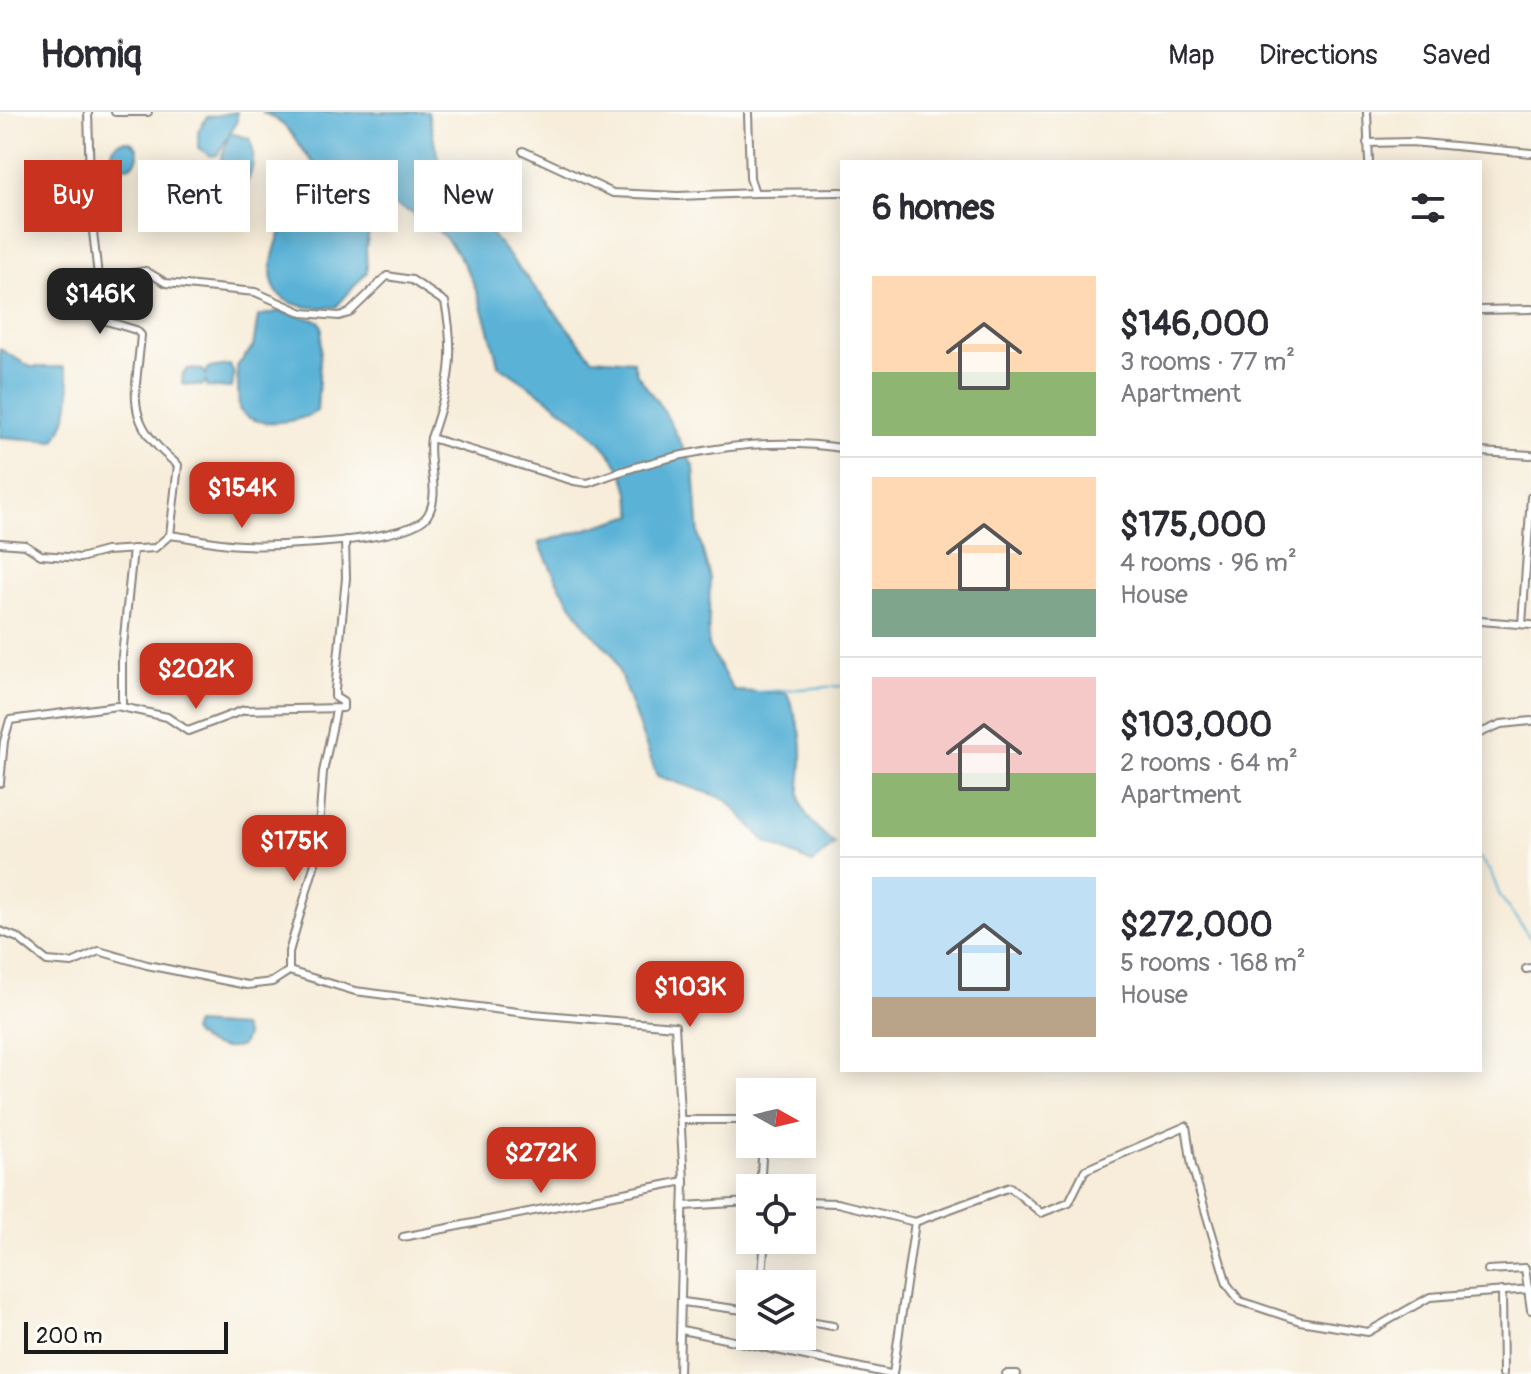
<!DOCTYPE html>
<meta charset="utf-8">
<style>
:root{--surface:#fff;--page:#f2f2f3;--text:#2b2b33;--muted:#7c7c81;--line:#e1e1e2;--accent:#c8321e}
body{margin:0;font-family:Pangolin,sans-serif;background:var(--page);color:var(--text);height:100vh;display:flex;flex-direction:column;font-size:30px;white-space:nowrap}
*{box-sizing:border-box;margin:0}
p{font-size:26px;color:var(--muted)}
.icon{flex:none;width:44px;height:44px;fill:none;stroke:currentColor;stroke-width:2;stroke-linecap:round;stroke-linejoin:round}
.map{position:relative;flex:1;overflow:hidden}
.details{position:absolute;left:840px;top:48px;width:642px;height:912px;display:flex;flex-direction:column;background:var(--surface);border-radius:0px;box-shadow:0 4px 20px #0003}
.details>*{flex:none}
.top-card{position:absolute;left:24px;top:48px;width:696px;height:72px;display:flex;gap:16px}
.needle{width:52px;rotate:98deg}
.tools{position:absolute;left:736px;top:966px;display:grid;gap:16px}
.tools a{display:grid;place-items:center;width:80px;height:80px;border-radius:0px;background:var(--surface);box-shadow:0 4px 20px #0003;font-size:40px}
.scale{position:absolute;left:24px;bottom:20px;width:204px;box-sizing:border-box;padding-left:8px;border:4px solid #1c1c1c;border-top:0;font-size:22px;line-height:28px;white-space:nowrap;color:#1c1c1c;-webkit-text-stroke:6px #fdfcf7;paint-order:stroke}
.price{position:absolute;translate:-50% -68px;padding:0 18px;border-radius:16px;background:var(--accent);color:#fff;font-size:26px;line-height:52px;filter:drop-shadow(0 2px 4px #0008)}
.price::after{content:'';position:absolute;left:50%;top:48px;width:24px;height:18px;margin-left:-12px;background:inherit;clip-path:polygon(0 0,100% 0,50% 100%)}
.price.current{background:#222;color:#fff}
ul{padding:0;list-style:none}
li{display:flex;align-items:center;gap:24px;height:200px;padding:0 32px}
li+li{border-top:2px solid var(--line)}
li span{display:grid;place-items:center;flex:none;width:224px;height:160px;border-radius:0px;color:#555}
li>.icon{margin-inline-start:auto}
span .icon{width:96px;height:96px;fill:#fffc;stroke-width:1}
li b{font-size:34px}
h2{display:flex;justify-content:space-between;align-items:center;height:96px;padding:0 32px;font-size:34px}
.chip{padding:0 28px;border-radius:0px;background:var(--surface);box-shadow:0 4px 20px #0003;font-size:28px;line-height:72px}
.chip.current{background:var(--accent);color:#fff}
header{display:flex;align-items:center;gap:48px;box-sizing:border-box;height:112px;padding:0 40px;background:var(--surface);border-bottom:2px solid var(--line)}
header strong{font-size:38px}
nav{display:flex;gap:44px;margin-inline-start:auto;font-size:28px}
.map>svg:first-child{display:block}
.water{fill:#5ab2d7;stroke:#3b677a;stroke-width:2}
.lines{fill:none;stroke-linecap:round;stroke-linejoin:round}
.stream{stroke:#5ab2d7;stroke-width:2}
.minor-casing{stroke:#8a847b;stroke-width:10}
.minor{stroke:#fff;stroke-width:6}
</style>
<header>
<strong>Homiq</strong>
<nav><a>Map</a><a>Directions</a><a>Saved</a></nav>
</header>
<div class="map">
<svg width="1531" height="1262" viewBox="0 0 1531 1262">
<rect width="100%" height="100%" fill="#fdfcf7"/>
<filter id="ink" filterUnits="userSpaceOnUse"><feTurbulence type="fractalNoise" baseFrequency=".0125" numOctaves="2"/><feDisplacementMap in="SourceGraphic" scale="16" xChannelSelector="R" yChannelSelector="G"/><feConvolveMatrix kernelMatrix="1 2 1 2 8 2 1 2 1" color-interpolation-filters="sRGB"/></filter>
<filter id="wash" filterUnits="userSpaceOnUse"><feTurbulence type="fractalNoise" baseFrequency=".006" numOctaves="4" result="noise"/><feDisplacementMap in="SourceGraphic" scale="32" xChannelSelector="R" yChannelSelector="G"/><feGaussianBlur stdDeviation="1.8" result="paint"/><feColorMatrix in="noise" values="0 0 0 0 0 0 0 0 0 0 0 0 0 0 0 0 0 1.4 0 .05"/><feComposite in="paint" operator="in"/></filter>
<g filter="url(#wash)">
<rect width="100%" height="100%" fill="#f7edda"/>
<g class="water">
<polygon points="237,0 237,9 217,43 211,44 198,36 198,19 207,5"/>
<path d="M262,0H428L441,60L592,246L633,249L637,262L664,299L694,356L699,425L710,466L708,534L734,579L787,581C792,595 799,610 801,624C808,679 780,688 835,732L812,751L767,731L726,687L657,664L613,543L587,516L558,471L539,431L634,403C631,391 629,378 625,367C609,323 536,279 498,253C486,200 466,123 410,100C387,90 366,79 344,68C336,64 324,61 317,54C292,32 299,17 262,0Z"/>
<path d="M230,21L249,26C257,40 253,70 239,78L223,74L215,64Z"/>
<circle cx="125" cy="42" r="13"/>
<path d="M321,71L358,84L373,96L366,136L367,160L336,195C237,203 274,131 301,76Z"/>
<path d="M280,199L319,209L322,215L317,299C299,311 253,318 239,297L237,254L253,235L258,204Z"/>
<path d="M0,237L31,255H64C76,279 68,307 55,329L0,325Z"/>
<polygon points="230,253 234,262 232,276 207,275 206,269 201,274 182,272 183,261 188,257 203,258 206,263 208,256"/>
<path d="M195,912L242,915L246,925L241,934C226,940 200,933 192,919Z"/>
</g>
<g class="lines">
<g class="stream">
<polyline points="755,580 842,574"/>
<polyline points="1480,746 1490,758 1500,784 1531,827"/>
</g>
</g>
</g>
<g filter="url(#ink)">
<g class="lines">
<g class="minor-casing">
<g id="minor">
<path d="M88,0L91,102L103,208L136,218L141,223C136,284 122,309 178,353L170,423"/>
<polyline points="115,0 148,0"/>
<polyline points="748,0 750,66 755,81 842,80"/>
<polyline points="1367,0 1369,50"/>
<polyline points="1367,31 1411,30 1531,41"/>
<polyline points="523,39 613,81 678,84 755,81"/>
<path d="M98,173L118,172L127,162L146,159L166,171L255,180L303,201L339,204L349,201L387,164L412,168L445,190C456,245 449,274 431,326L574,369L588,371C669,341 757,323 842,336"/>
<polyline points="1480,198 1531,197"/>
<polyline points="1480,340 1531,343"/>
<path d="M0,431L25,433L41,443L80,446L106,439L155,436L170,423C194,426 218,432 242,433C275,435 409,430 427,404C442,382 426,350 431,326"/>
<polyline points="1480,509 1531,513"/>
<polyline points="1522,512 1531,385"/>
<polyline points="122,595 122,544 133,437"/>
<polyline points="336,598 323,660 317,744 289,840 289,859 355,879 533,902 675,914 684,1069 679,1262"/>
<polyline points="1480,621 1501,612 1531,609"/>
<polyline points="0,671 4,629 10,608 117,594 167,605 188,619 244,598 343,596 343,590 335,585 335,578 346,466 345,428"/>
<polyline points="0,819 18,826 47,849 72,851 99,839 147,853 247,873 272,870 289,859"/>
<polyline points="1526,857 1531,856"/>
<polyline points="682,1008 750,1008"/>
<polyline points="760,1076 763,1032"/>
<polyline points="802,1090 837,1091 915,1110 1010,1075 1041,1101 1069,1090 1085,1058 1186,1014 1192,1054 1227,1172 1240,1189 1300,1209 1368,1220 1430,1185 1531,1177"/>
<polyline points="684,1094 750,1090"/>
<polyline points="403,1125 684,1069"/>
<polyline points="1488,1158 1525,1156 1531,1198"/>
<polyline points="761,1172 765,1128"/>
<polyline points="1502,1179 1503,1262"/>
<polyline points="683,1190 750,1199"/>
<polyline points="802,1209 833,1214"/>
<polyline points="682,1218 890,1262"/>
<polyline points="893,1262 915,1110"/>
<polyline points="1006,1262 1017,1262"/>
</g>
</g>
<use href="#minor" class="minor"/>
</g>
</g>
</svg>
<div class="tools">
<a><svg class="needle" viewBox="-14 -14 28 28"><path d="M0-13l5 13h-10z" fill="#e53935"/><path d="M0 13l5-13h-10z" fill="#7c7c81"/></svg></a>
<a><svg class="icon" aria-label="locate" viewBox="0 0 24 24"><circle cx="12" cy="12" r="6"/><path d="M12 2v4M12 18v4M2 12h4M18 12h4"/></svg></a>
<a><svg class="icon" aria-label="layers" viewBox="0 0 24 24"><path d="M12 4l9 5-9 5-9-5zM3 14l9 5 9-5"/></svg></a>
</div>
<div class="scale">200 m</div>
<b class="price current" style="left:100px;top:224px">$146K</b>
<b class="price" style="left:242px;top:418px">$154K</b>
<b class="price" style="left:196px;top:599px">$202K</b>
<b class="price" style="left:294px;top:771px">$175K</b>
<b class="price" style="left:690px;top:917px">$103K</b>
<b class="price" style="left:541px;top:1083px">$272K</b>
<div class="top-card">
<a class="chip current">Buy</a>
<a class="chip">Rent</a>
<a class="chip">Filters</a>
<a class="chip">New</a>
</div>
<section class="details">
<h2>6 homes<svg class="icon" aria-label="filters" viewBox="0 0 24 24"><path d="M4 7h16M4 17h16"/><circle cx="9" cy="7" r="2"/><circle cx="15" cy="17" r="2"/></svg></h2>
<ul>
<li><span style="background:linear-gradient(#ffd9b3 60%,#8fb573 0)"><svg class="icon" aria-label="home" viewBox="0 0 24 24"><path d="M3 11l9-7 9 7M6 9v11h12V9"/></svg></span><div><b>$146,000</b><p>3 rooms · 77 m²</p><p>Apartment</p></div></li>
<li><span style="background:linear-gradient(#ffd9b3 70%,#7fa58c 0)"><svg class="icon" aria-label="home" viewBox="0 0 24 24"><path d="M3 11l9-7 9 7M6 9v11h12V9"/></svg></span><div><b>$175,000</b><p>4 rooms · 96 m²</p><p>House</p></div></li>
<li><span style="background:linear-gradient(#f6c9c9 60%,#8fb573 0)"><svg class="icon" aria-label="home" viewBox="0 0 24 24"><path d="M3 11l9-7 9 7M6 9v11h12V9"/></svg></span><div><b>$103,000</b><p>2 rooms · 64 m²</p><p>Apartment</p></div></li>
<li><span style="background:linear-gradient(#bfe0f5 75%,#b9a48a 0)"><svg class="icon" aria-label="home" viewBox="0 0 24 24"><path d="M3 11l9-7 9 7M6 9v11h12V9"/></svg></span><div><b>$272,000</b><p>5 rooms · 168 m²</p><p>House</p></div></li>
</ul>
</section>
</div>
